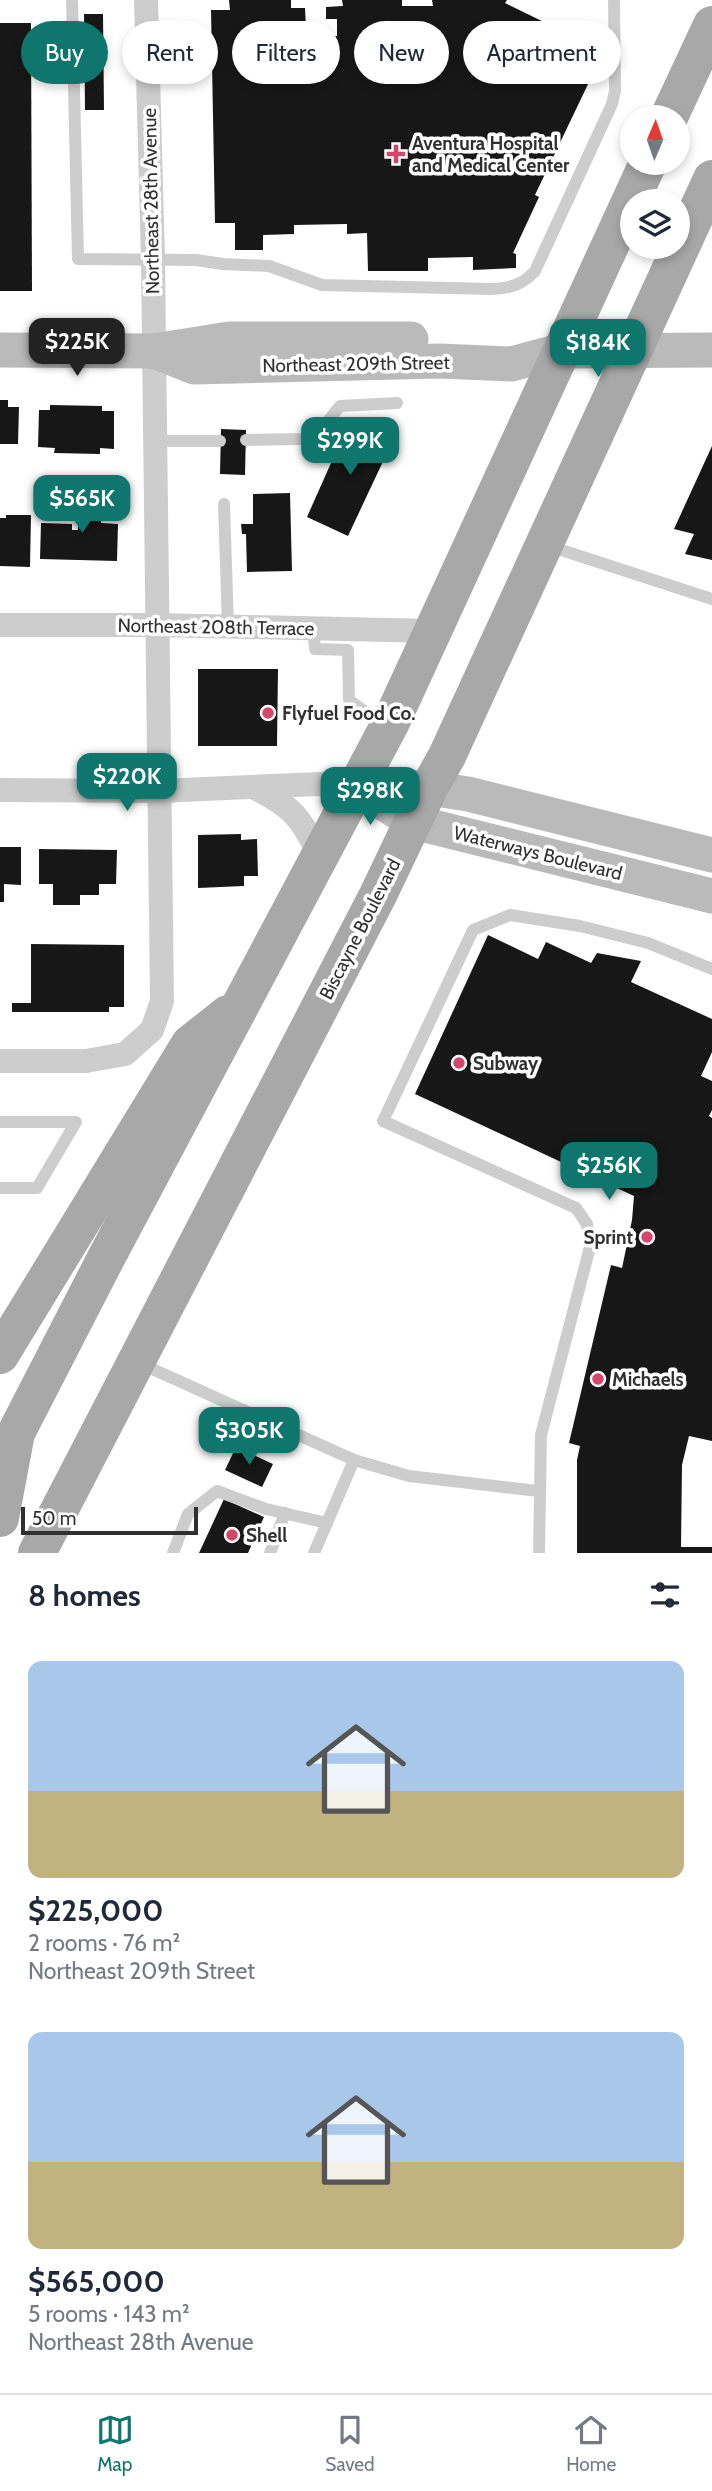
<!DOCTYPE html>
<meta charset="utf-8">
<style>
:root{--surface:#fff;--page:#f6f6f7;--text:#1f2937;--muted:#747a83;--line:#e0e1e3;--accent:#0f766e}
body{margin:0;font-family:Cabin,sans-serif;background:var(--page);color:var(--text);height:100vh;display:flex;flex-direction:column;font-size:26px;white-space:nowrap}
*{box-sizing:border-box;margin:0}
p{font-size:23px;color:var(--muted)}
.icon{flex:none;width:38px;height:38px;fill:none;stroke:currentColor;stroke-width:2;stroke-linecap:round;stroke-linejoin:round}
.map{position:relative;height:1553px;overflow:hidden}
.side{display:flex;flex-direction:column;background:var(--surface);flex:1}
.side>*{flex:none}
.banner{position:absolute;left:21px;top:21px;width:670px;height:63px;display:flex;gap:14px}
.needle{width:46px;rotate:2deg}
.buttons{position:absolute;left:620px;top:105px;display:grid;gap:14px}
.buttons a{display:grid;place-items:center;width:70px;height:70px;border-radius:50%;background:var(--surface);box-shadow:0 4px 10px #0003;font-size:35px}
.scale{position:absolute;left:21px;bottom:18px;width:177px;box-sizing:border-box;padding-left:7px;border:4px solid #303030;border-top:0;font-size:19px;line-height:24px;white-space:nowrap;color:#303030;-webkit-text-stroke:5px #fff;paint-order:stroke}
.price{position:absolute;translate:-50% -60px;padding:0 16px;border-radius:14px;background:var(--accent);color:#fff;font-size:23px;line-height:46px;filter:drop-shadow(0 2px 4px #0008)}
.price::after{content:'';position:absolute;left:50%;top:42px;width:21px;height:16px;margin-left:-10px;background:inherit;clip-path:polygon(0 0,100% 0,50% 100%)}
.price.selected{background:#222;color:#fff}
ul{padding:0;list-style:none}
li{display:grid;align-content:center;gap:14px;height:371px;padding:0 28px}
li span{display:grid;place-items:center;height:217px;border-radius:14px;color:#555}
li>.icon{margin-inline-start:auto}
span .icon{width:126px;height:126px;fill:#fffc;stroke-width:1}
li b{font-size:30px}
h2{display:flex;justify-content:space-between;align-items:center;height:84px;padding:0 28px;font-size:30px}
.tag{padding:0 24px;border-radius:32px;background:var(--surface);box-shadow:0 4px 10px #0003;font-size:24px;line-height:63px}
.tag.selected{background:var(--accent);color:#fff}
.tabs{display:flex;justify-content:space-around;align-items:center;height:98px;border-top:2px solid var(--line);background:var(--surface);font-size:19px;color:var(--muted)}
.tabs a{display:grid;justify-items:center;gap:4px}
.tabs .selected{color:var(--accent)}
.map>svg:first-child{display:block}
.building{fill:#171717}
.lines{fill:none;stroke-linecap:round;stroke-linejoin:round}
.lane{stroke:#cdcdcd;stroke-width:12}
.street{stroke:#cdcdcd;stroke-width:24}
.secondary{stroke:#bababa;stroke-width:35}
.primary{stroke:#a8a8a8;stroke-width:38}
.poi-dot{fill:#d4466c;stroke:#fff;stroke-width:2.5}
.labels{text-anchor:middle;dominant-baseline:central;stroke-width:7;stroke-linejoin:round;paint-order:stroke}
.poi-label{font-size:19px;font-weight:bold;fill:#303030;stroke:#fff;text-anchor:start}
.street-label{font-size:19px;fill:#303030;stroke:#fff}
</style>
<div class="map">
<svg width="712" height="1553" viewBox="0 0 712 1553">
<rect width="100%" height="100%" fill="#fff"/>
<g class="building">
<polygon points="229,0 291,0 291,8 305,8 306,28 296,29 296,37 337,36 337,19 326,19 326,7 343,6 342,0 402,0 402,6 433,6 432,0 507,0 505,3 593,46 580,75 590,80 535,195 539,197 513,253 516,254 516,268 473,270 473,257 428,258 428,271 368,271 367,233 347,234 347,224 294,225 294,234 263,235 263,250 235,250 235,223 215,223 211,10 230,10"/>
<polygon points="84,14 103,14 104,110 85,110"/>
<polygon points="0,23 31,23 32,291 0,291"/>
<polygon points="0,400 8,400 8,407 19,407 18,444 0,444"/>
<polygon points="50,405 102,406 102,411 114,411 114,449 100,448 100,454 54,453 55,448 38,447 39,410 50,410"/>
<polygon points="351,418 394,438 348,536 307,517"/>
<polygon points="221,429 246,430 245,475 220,474"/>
<polygon points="712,446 712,560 685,554 694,534 674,529"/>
<polygon points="79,493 102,493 101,523 118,524 117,561 40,559 41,523 72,524 72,530 78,530"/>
<polygon points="290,493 292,571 247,572 246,534 242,534 241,524 253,524 253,494"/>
<polygon points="6,515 31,515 30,567 0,566 0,518 6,518"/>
<polygon points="198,669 278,669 277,746 198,746"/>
<polygon points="241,834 241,840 257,839 258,876 244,876 244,886 198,888 198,835"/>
<polygon points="0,847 21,847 21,885 4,884 4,902 0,902"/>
<polygon points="39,849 117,850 116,884 99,884 99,895 80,895 80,905 53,905 53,884 39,884"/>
<polygon points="488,935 538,959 546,942 591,963 597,953 641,961 631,982 712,1019 712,1052 701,1076 712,1081 712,1110 709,1116 712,1118 712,1441 689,1436 682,1465 681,1547 712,1547 712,1553 577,1553 577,1460 580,1446 569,1443 611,1265 622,1268 632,1220 634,1196 415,1094"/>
<polygon points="31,944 124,945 124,1007 109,1007 109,1012 12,1012 12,1003 31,1003"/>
<polygon points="236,1447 273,1464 262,1487 225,1470"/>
<polygon points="224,1499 264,1517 248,1553 199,1553"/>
</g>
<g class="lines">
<g class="lane">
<path d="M72,0L78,259L196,260L223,264L269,266L322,285L491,289C511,288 522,285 535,271L612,104L615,91L614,0"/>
<polyline points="246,440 307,439 317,435 340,406 397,403"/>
<polyline points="155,441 220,441"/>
<polyline points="224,504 228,627"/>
<polyline points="549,546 712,599"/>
<polyline points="313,628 315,649 348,650 349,700 367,713 387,720"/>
<polyline points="0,1122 76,1122 37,1188 0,1188"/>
<polyline points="139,1363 354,1460 409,1476 538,1491"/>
<polyline points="173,1553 188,1514 217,1491 266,1509 327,1523"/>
<polyline points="270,1553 285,1513"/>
<polyline points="314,1553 354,1460"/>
<polyline points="539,1553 541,1435 590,1247 587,1224 576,1208 383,1121 473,930 510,915 580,926 648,943 712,969"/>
</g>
<g class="street">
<polyline points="0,625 157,625 433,631"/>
<path d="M253,787C294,808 298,815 320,855"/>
<polyline points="0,790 159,791 319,784 357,786"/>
<polyline points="0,1061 86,1061 125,1054 152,1030 162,1001 153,260 146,0"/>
</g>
<g class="secondary">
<polyline points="0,350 154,351 229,339 411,339"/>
<polyline points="154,351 194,367 439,361 511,364 560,351 712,350"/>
<polyline points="357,786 413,822 712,896"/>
<polyline points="357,786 429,788 468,794 712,855"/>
</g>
<g class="primary">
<polyline points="669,117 712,25"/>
<polyline points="0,1355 190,1044 228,1014"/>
<polyline points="0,1464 105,1260 391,722 648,163"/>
<polyline points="0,1518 15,1438"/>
<polyline points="37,1553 378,895 429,788 447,756 712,179"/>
</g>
</g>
<g class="poi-dot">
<path d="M392.5 143.5h7v7h7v7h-7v7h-7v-7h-7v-7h7z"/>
<circle cx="268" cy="713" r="7"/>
<circle cx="459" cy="1063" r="7"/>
<circle cx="647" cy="1237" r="7"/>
<circle cx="598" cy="1379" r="7"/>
<circle cx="232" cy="1535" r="7"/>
</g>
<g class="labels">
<g class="poi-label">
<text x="412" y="143">Aventura Hospital<tspan x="412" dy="22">and Medical Center</tspan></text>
<text x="282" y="713">Flyfuel Food Co.</text>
<text x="473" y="1063">Subway</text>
<text x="633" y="1237" text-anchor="end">Sprint</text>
<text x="612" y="1379">Michaels</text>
<text x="246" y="1535">Shell</text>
</g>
<g class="street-label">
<text transform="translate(151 201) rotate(-91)">Northeast 28th Avenue</text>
<text transform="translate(356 364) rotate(-1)">Northeast 209th Street</text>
<text transform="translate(216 627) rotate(1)">Northeast 208th Terrace</text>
<text transform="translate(538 853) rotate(14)">Waterways Boulevard</text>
<text transform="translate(360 929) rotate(-63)">Biscayne Boulevard</text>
</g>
</g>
</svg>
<div class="buttons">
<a><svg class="needle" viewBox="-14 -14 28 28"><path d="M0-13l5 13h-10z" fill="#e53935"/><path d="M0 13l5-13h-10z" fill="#747a83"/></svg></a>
<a><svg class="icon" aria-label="layers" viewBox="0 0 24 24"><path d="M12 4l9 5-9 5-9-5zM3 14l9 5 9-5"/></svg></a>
</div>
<div class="scale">50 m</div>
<b class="price selected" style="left:77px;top:378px">$225K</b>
<b class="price" style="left:598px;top:379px">$184K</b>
<b class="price" style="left:350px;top:477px">$299K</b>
<b class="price" style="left:82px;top:535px">$565K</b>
<b class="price" style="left:127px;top:813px">$220K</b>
<b class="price" style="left:370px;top:827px">$298K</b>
<b class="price" style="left:609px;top:1202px">$256K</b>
<b class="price" style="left:249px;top:1467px">$305K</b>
<div class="banner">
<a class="tag selected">Buy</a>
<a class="tag">Rent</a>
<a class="tag">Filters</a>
<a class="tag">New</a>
<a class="tag">Apartment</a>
</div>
</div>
<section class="side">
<h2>8 homes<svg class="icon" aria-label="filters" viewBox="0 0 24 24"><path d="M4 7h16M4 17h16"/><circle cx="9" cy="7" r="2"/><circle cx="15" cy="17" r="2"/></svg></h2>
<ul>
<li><span style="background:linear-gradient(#a9c7e8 60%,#c2b280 0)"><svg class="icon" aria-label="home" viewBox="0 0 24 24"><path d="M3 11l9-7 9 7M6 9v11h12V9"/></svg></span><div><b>$225,000</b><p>2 rooms · 76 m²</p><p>Northeast 209th Street</p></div></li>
<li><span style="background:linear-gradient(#a9c7e8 60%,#c2b280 0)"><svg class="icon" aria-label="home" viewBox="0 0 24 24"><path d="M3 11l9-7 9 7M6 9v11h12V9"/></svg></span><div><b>$565,000</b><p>5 rooms · 143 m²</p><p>Northeast 28th Avenue</p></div></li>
</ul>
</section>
<nav class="tabs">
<a class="selected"><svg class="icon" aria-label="map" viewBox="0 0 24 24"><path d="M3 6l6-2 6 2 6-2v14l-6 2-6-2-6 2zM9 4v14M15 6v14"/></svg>Map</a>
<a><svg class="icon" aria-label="saved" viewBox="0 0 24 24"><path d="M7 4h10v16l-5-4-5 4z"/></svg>Saved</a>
<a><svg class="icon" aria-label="home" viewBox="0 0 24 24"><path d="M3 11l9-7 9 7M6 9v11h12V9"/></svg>Home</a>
</nav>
